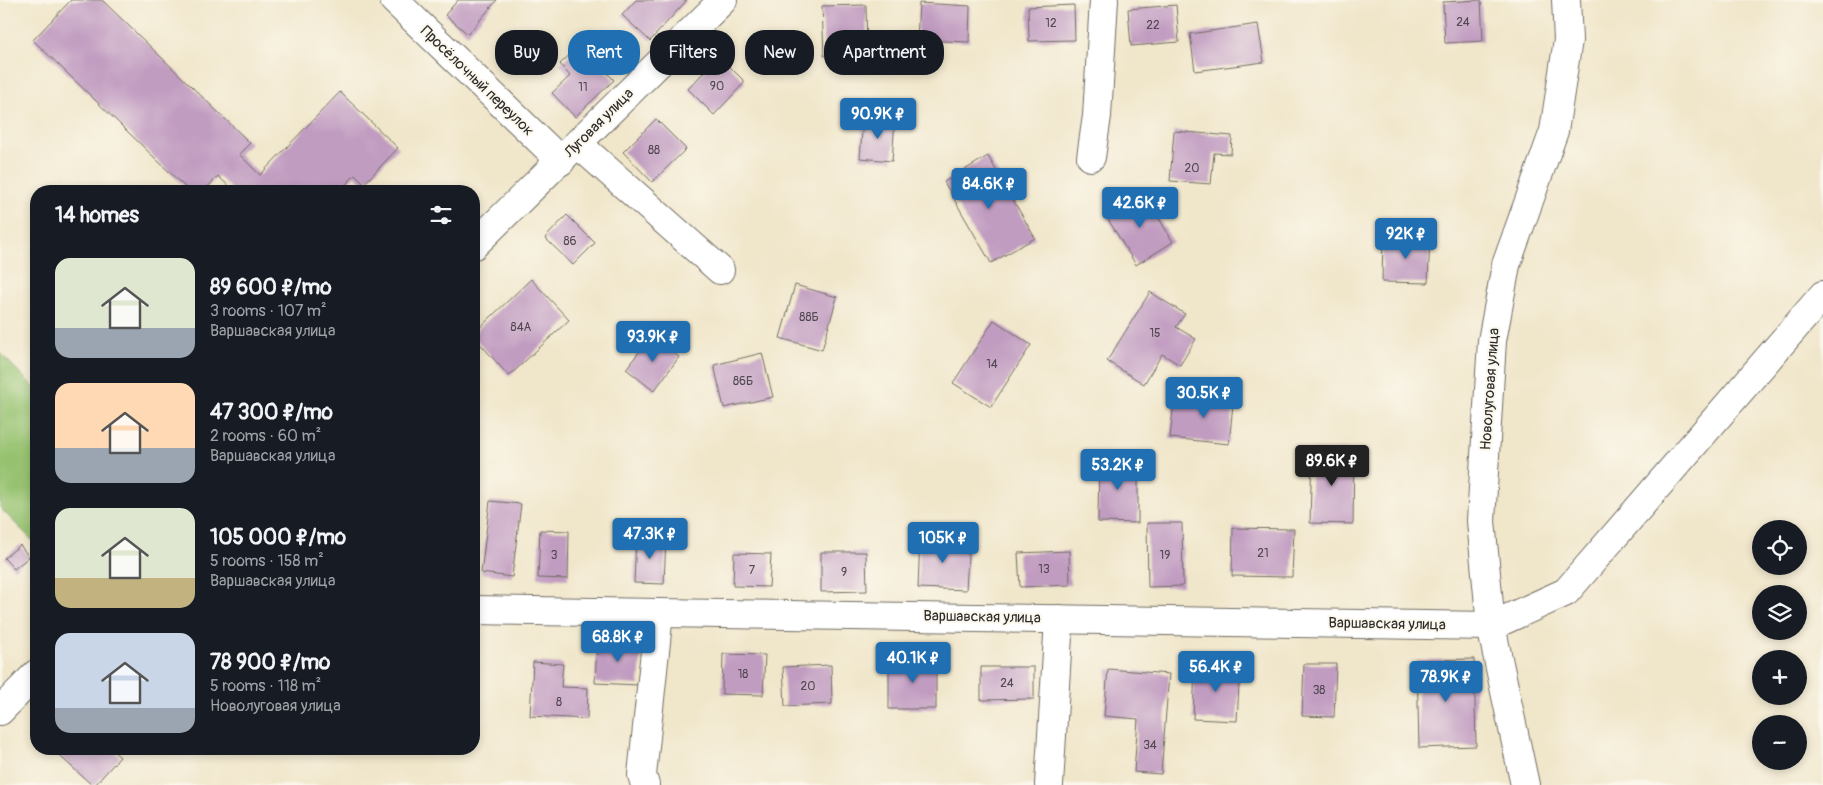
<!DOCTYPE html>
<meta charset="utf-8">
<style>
:root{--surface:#171b24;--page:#242831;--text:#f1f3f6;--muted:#9ea1a6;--accent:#1f6fb2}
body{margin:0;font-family:Pangolin,sans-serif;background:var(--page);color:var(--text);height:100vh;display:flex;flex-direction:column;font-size:19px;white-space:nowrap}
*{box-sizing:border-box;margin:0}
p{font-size:16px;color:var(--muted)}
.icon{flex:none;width:28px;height:28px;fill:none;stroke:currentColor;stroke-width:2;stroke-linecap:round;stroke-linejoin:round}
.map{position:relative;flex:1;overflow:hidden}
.panel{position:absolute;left:30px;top:185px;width:450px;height:570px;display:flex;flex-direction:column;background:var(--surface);border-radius:20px;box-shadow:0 2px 8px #0003}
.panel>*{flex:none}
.banner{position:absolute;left:495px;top:30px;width:475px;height:45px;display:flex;gap:10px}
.fabs{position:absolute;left:1752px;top:520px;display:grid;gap:10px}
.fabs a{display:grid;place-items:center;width:55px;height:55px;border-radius:50%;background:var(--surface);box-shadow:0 2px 8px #0003;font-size:25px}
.price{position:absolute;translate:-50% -42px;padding:0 11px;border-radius:5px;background:var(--accent);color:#fff;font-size:16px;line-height:32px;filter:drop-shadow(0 1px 2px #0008)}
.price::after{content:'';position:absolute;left:50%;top:30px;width:15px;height:11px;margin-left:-8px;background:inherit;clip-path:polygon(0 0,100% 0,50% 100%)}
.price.active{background:#222;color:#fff}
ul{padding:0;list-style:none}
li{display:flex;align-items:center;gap:15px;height:125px;padding:0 25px}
li span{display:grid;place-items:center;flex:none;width:140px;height:100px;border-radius:15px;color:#555}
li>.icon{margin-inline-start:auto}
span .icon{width:60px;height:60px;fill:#fffc;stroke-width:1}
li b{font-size:21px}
h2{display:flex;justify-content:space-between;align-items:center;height:60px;padding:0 25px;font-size:21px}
.chip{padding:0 18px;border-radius:20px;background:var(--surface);box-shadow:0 2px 8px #0003;font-size:18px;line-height:45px}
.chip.active{background:var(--accent);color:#fff}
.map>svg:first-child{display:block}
.green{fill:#96c26f;stroke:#60764d}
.building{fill:#c19cc1}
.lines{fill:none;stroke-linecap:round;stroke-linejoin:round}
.minor-casing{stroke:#706c63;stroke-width:30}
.minor{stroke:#fff;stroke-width:28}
.labels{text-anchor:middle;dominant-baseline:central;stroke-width:4;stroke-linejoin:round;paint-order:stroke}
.number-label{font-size:12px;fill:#504750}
.street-label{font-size:15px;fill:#2b2b2b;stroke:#fbf7ec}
</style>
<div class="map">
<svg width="1823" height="785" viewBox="0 0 1823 785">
<rect width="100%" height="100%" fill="#fbf7ec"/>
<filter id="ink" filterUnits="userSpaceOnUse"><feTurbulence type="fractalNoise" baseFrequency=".02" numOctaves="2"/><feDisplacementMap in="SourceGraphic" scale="10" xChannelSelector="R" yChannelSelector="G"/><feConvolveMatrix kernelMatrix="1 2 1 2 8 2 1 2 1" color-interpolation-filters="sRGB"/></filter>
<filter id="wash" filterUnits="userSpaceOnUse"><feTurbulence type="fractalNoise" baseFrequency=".0096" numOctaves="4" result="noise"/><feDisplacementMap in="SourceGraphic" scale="20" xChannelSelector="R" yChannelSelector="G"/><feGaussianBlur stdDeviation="1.12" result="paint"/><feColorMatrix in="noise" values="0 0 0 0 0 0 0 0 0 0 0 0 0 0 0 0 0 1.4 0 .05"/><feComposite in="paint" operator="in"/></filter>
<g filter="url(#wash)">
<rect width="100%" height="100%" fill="#f0e6ca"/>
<polygon class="green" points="0,353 36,389 36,544 0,508"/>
<g id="blocks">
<g class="building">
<polygon points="71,0 102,0 250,143 239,154 260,175 340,92 398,148 364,184 355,175 339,191 234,191 218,176 204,191 189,191 33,40"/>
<polygon points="458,0 497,0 468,34 445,15"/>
<polygon points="636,0 687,0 650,41 622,15"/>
<polygon points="1481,0 1483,41 1445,43 1443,2"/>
<polygon points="919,3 970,6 969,42 917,40"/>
<polygon points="866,5 867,54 824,56 822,6"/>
<polygon points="1074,5 1075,40 1029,41 1028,7"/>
<polygon points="1176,5 1179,42 1131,46 1128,9"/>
<polygon points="1258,24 1264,62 1195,71 1190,34"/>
<polygon points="580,45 614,80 575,117 552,93 570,76 560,64"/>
<polygon points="719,56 745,82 714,115 688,89"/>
<polygon points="656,119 686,149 652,182 623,152"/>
<polygon points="863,119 895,121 892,161 860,158"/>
<polygon points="1174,131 1232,136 1231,154 1214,153 1211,184 1170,181"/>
<polygon points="988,156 1035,238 991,263 944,182"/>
<polygon points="1144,193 1173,242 1136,265 1106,216"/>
<polygon points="567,215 595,243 573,265 545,238"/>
<polygon points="1383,236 1430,238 1428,283 1382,282"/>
<polygon points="531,279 569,320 509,376 474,337 474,333"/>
<polygon points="795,285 837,297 822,350 780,338"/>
<polygon points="1150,292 1185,314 1176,327 1196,339 1180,365 1162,354 1144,384 1107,361"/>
<polygon points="994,320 1031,345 991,407 953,383"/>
<polygon points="652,335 679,357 654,391 626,369"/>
<polygon points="762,353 773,397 724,408 714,365"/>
<polygon points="1209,391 1234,394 1229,444 1170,438 1174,400 1208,403"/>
<polygon points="1312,450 1354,451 1353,524 1310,523"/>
<polygon points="1099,459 1138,459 1138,523 1098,522"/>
<polygon points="490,501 521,504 512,577 481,573"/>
<polygon points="1147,523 1182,523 1183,586 1148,587"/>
<polygon points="1233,528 1294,529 1292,577 1232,576"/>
<polygon points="540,530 569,531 568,579 538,578"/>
<polygon points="636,536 666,537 664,584 634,583"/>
<polygon points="920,538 969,540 966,590 918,588"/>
<polygon points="20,545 29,557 14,569 4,558"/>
<polygon points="1069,551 1070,585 1020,587 1018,553"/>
<polygon points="821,552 866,552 867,591 821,592"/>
<polygon points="734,553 771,554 769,587 733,586"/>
<polygon points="597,641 642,644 639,685 595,683"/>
<polygon points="723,654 765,655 763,695 722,694"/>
<polygon points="936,659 936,709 889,709 889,660"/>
<polygon points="1474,659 1476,746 1419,748 1417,660"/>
<polygon points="533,662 563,664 561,687 588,688 587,719 530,716"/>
<polygon points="1304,664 1336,664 1334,717 1302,716"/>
<polygon points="831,665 832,704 785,706 783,667"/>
<polygon points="1195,665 1240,668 1237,721 1193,719"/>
<polygon points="981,667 1034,667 1034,699 981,700"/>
<polygon points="1108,669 1169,674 1161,774 1134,772 1138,719 1104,716"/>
<polygon points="52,749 111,749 120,757 95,785 92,785"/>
</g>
</g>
</g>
<g filter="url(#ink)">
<use href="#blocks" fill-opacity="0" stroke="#706c63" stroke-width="1"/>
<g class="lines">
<g class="minor-casing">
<g id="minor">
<polyline points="394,0 561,161"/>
<polyline points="578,144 720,270"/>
<polyline points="1091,157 1097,116 1104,0"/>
<polyline points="474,245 723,0"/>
<polyline points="474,610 1491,626 1566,592 1823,295"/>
<polyline points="0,711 36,674"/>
<polyline points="645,785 642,775 659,613"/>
<polyline points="1049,785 1059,619"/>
<polyline points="1525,785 1491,626 1481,521 1492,341 1506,265 1554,131 1568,40 1566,0"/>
</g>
</g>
<use href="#minor" class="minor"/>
</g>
</g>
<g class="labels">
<g class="number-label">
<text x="1463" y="22">24</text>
<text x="1051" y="23">12</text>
<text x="1153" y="25">22</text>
<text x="717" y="86">90</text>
<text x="583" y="87">11</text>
<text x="654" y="150">88</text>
<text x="1192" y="168">20</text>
<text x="570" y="241">86</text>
<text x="809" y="317">88Б</text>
<text x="521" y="327">84А</text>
<text x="1155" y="333">15</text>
<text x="992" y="364">14</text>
<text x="743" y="381">86Б</text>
<text x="1263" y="553">21</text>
<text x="554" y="555">3</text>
<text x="1165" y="555">19</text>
<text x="1044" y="569">13</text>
<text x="752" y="570">7</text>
<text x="844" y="572">9</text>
<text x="743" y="674">18</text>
<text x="1007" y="683">24</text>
<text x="808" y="686">20</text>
<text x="1319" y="690">38</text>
<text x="559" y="702">8</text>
<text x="1150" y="745">34</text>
</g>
<g class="street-label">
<text transform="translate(477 81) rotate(44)">Просёлочный переулок</text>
<text transform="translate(599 123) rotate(-45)">Луговая улица</text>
<text transform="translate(1490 389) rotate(-86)">Новолуговая улица</text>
<text transform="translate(982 617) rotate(1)">Варшавская улица</text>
<text transform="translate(1387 624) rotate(1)">Варшавская улица</text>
</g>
</g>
</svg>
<div class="fabs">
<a><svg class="icon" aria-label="locate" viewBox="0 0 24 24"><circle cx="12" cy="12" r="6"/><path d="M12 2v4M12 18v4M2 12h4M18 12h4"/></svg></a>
<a><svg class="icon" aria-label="layers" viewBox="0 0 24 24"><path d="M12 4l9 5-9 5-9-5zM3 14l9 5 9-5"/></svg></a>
<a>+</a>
<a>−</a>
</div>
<b class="price" style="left:878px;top:140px">90.9K ₽</b>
<b class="price" style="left:989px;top:210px">84.6K ₽</b>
<b class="price" style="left:1140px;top:229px">42.6K ₽</b>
<b class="price" style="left:1406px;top:260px">92K ₽</b>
<b class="price" style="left:653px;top:363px">93.9K ₽</b>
<b class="price" style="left:1204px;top:419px">30.5K ₽</b>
<b class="price active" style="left:1332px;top:487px">89.6K ₽</b>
<b class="price" style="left:1118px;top:491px">53.2K ₽</b>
<b class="price" style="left:650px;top:560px">47.3K ₽</b>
<b class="price" style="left:943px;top:564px">105K ₽</b>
<b class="price" style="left:618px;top:663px">68.8K ₽</b>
<b class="price" style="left:913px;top:684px">40.1K ₽</b>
<b class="price" style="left:1216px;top:693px">56.4K ₽</b>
<b class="price" style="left:1446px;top:703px">78.9K ₽</b>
<div class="banner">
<a class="chip">Buy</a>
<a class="chip active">Rent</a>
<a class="chip">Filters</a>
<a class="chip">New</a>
<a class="chip">Apartment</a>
</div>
<section class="panel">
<h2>14 homes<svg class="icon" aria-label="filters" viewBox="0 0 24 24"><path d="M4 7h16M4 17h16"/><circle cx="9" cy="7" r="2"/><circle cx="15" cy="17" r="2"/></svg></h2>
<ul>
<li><span style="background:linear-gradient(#dfe7d0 70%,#9aa5b1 0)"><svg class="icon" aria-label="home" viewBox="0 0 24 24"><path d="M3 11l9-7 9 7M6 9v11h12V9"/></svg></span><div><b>89 600 ₽/mo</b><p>3 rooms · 107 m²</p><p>Варшавская улица</p></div></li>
<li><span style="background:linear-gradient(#ffd9b3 65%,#9aa5b1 0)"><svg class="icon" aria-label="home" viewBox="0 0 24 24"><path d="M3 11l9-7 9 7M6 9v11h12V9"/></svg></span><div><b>47 300 ₽/mo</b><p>2 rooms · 60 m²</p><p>Варшавская улица</p></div></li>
<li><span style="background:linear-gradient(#dfe7d0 70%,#c2b280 0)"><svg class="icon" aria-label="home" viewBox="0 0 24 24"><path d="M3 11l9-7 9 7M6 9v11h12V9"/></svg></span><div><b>105 000 ₽/mo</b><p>5 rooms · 158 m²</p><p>Варшавская улица</p></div></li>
<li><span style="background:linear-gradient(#c9d6e8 75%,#9aa5b1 0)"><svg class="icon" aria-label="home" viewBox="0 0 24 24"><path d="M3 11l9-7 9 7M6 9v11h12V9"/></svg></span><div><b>78 900 ₽/mo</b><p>5 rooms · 118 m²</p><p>Новолуговая улица</p></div></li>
</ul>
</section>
</div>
